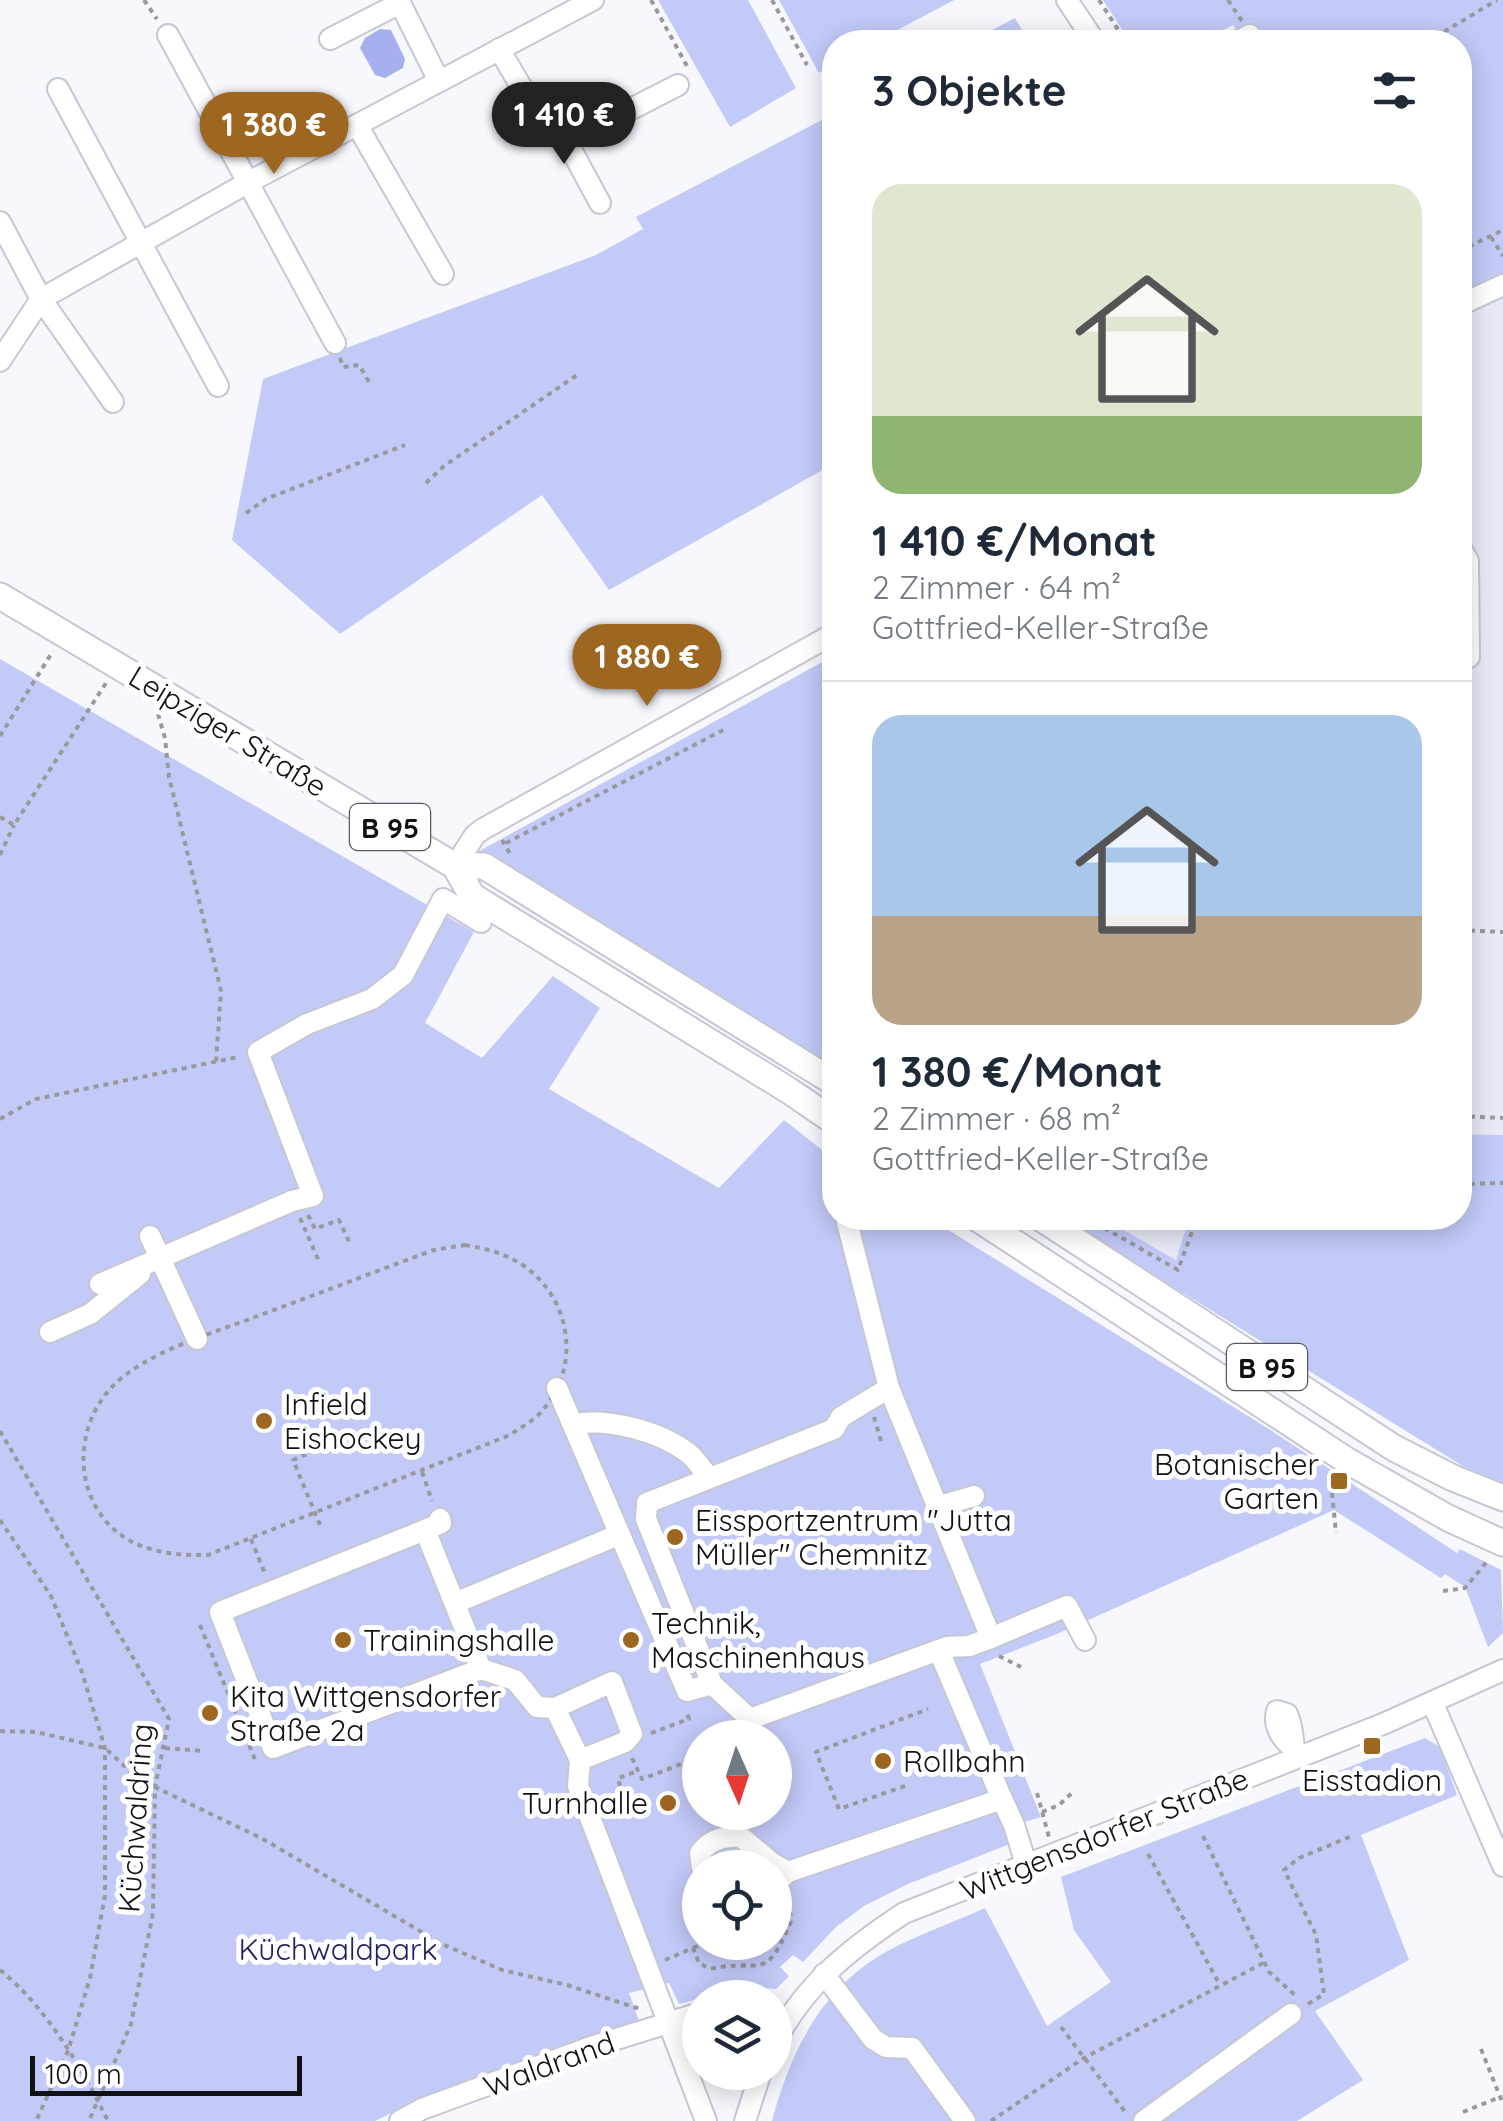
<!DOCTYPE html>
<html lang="de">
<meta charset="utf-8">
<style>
:root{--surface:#fff;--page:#f6f6f7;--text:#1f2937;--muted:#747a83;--line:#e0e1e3;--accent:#9d6621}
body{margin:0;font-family:Quicksand,sans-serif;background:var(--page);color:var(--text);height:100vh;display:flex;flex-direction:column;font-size:38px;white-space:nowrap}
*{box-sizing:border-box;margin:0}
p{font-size:32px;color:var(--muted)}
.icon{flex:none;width:55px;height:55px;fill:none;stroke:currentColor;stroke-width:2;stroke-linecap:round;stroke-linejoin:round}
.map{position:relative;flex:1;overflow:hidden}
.drawer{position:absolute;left:822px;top:30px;width:650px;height:1200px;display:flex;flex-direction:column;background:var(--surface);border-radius:40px;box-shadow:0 5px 25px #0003}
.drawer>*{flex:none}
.needle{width:65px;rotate:177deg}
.tools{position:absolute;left:682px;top:1720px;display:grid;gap:20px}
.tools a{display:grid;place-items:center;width:110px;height:110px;border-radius:50%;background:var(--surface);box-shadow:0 5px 25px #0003;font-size:50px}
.scale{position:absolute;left:30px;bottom:25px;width:272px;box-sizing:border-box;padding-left:10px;border:5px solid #101115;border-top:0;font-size:28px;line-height:35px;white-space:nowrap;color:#101115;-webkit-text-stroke:8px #fff;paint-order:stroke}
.price{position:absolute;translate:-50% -85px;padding:0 22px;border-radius:35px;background:var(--accent);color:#fff;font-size:32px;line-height:65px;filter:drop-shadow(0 2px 5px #0008)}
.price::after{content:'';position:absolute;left:50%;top:60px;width:30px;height:22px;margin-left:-15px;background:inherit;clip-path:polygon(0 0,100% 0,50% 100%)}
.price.selected{background:#222;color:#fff}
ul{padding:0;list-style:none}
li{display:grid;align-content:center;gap:20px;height:530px;padding:0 50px}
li+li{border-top:2px solid var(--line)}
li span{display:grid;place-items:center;height:310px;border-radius:30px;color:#555}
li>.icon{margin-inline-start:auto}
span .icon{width:180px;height:180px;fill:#fffc;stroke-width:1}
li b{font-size:42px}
h2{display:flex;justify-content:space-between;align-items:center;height:120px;padding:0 50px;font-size:42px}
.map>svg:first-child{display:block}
.built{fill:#e8ebf6}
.green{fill:#c3caf8;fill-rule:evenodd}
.water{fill:#a7b0ef}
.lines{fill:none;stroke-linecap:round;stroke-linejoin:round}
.minor-casing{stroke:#c5c7d4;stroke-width:24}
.major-casing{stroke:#c5c7d4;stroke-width:29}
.path{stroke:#98999e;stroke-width:4;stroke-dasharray:5 5;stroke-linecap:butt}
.minor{stroke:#fff;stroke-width:20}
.major{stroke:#fff;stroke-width:25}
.poi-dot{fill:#9d6621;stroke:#fff;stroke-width:4}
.labels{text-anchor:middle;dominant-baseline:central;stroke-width:10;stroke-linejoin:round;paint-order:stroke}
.shield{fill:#fff;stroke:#58585b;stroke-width:2.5}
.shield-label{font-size:28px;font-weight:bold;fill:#101115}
.street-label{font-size:30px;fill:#101115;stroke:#fff}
.poi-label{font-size:30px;fill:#101115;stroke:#fff;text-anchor:start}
.park-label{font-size:30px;fill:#211e64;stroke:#fff}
</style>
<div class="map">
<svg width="1503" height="2121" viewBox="0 0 1503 2121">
<rect width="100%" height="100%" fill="#f7f8fe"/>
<g class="built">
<polygon points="1503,277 1503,1135 1460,1134 1460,297"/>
<polygon points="1103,1218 1189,1218 1176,1260"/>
</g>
<g class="green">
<polygon points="658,0 748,0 796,88 730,127"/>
<polygon points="779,0 954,0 875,42 835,42 835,64 819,73"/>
<polygon points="1103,0 1503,0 1503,277 1460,297 1460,42 1245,42 1233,25 1200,42 1130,42"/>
<polygon points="1015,18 1029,42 969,42"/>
<polygon points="835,113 835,463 609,590 542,495 340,634 232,540 263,379 596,255 643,229 636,217"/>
<polygon points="835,655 835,1077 474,854"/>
<path d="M0,659L474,932L425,1023L482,1058L553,976L600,1008L549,1089L719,1188L784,1120L831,1157L836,1224L847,1222L858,1231L866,1218H929L1269,1429L1457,1553L1460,1549L1501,1570L1503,1633L1488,1647L1465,1587L1445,1574L1441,1578L1334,1510L1057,1634L980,1664L1041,1817L1021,1823L1010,1844L908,1884L864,1906L836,1927L803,1962L793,1955L780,1967L789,1976L776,1989L748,1986L679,2004L669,1983L629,1993L639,2021L419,2100L375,2121H0ZM700,1738H775V1812H700ZM700,1868H775V1942H700Z"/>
<polygon points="1460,1134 1503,1135 1503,1491 1062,1218 1103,1218 1176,1260 1189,1218 1460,1218"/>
<path d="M1425,1738L1440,1747L1457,1795L1361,1835L1409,1960L1315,2011L1363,2080L1297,2121H772C790,2053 821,1988 886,1952C917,1935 952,1923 985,1908L1047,2026L1111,1982L1074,1930L1061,1877Z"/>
</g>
<polygon class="water" points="380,29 391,30 405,59 403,68 385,78 375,75 360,48 365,38"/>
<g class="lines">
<g class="minor-casing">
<g id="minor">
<polyline points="1067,0 1095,42"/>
<polyline points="168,35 335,343"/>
<polyline points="330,39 400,3 439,81"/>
<polyline points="1236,42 1250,35"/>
<polyline points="499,49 543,124 567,142 678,85"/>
<polyline points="58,89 218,386"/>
<polyline points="357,125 443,274"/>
<polyline points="567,142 600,203"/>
<polyline points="0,222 41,299 113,402"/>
<polyline points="1460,305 1503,285"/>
<polyline points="0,361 41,299 249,182 593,0"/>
<polyline points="1460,547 1468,561 1469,657"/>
<polyline points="455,866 475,835 483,829 835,633"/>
<polyline points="847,1222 889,1388"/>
<polyline points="150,1236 197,1339"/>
<polyline points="100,1284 292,1201 313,1196 258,1052 307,1024 372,999 403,975 443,899 481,922"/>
<polyline points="50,1332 90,1314 140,1274"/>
<polyline points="557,1388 687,1691 712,1684"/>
<polygon points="889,1388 991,1638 969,1646 947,1647 750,1719 712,1684 646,1519 647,1503 834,1429 841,1417"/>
<path d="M574,1424C609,1418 659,1431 688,1453C696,1459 703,1470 709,1478"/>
<polyline points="936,1507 974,1496"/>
<polyline points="440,1519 441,1523 425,1530 481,1669 515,1680 537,1707 555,1708 580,1760 578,1786 706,2121"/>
<polyline points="425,1530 220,1612 273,1748 481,1669"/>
<polyline points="455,1603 618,1535"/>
<polyline points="991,1638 1067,1606 1085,1640"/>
<polyline points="939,1651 1002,1799"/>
<polyline points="1433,1704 1503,1866"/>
<polyline points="555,1708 612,1682 632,1734 625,1742 580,1760"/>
<path d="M1292,1747C1281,1738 1273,1725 1277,1711L1287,1714C1295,1733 1291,1741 1296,1757"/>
<path d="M702,1868L700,1853C710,1839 725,1836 741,1837L772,1863L788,1872"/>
<polyline points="775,1884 788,1872 1002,1799 1014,1825 1026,1864"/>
<polyline points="824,1974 873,2039 886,2047 912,2048 965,2121"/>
<path d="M775,2042C805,1984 851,1948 904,1913L1383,1724L1503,1670"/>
<polyline points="400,2121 422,2109 594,2046 700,2013"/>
<polyline points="745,2121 761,2072"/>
<polyline points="1144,2121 1291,2014"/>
</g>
</g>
<g class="major-casing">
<g id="major">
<polyline points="0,596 455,866 484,866 835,1083"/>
<polyline points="455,866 472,896 788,1090 835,1122"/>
<polyline points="977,1218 1346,1460 1448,1518 1503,1543"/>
<polyline points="1041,1218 1394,1448 1453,1478 1503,1498"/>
</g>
</g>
<g class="path">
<polyline points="144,0 157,19"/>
<polyline points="651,0 688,68"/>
<polyline points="772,0 807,65"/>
<polyline points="1099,0 1126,42"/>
<polyline points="1228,0 1242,21"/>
<polyline points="1427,42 1497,0"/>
<polyline points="1491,237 1503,256"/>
<polyline points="1460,251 1503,230"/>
<polyline points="340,358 343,367 359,365 369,382"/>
<polyline points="426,483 444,466 577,375"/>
<polyline points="246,513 266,499 405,445"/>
<polyline points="158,714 165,738 169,777 221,991 216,1062"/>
<polyline points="0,736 53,651"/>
<polyline points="0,817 14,825 106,683"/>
<polyline points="502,840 512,857"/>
<polyline points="506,843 727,728"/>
<polyline points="0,855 14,825"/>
<polyline points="1460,930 1503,932"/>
<polyline points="1460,1116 1503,1118"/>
<polyline points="0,1119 36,1099 238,1057"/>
<polyline points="1460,1184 1503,1183"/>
<polyline points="308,1215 315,1229 339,1220 351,1246"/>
<polyline points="300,1218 318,1259"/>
<polyline points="1087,1218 1178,1270 1197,1218"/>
<path d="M465,1245C487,1249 505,1253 524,1266C574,1301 582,1374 536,1417C528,1424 518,1429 510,1435L208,1555C164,1556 120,1549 96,1507C74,1469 82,1418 112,1387C145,1352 211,1334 255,1317C315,1295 374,1272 434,1250Z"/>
<polyline points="874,1417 881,1441"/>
<polyline points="0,1431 169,1719 155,1787 153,1913 131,2024 89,2121"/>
<polyline points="422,1472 432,1501"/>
<polyline points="1330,1473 1336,1533"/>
<polyline points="0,1520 51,1596 82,1672 105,1748 105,1895 90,1978 68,2051 36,2121"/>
<polyline points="320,1525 293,1460 330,1444"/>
<polyline points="251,1539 266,1576"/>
<polyline points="1443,1591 1465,1588 1489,1559"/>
<polyline points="200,1625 256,1762"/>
<polyline points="999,1656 1021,1667"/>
<polyline points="0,1731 36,1732 105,1748 132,1773 155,1787 263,1839 442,1944 502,1970 567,1985 643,2010"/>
<polyline points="651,1733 689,1719 686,1710"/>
<polyline points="165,1748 204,1751"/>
<polyline points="632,1758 642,1779 700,1757"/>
<polyline points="620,1786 618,1778 638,1771"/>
<polyline points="905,1786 839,1809 816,1752 928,1709"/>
<polyline points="1037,1793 1049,1837"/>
<polyline points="1042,1812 1059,1805 1074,1791"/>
<polyline points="1203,1836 1269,1972 1295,1995"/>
<polyline points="1148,1854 1220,1985"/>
<polyline points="693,1948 709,1942"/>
<polyline points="739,1954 744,1967"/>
<path d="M665,1960L693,1948L699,1963L710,1969C763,1957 764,1986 792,1919L785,1899"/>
<path d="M0,1970C47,2008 81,2067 108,2121"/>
<polyline points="1308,2004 1324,1994 1316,1935 1284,1870 1299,1858 1352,1836"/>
<polyline points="1061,2027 1126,2113"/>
<polyline points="1481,2049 1503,2104"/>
<polyline points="1463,2112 1500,2097"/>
<polyline points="991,2121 1084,2058 1265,1962"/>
</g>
<use href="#minor" class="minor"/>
<use href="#major" class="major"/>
</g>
<g class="poi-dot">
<circle cx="264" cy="1421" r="10"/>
<rect x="1329" y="1471" width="20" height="20" rx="5"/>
<circle cx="675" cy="1537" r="10"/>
<circle cx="343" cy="1640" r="10"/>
<circle cx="631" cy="1640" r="10"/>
<circle cx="210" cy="1713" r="10"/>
<rect x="1362" y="1736" width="20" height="20" rx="5"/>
<circle cx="883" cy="1761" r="10"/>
<circle cx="668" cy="1803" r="10"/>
</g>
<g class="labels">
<g class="shield">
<rect x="350" y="804" width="80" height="46" rx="8"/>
<rect x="1227" y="1344" width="80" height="46" rx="8"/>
</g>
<g class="shield-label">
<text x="390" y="827">B 95</text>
<text x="1267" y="1367">B 95</text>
</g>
<g class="street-label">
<text transform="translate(228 731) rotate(31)">Leipziger Straße</text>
<text transform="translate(135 1818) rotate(-86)">Küchwaldring</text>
<text transform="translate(1104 1834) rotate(-22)">Wittgensdorfer Straße</text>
<text transform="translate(549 2064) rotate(-20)">Waldrand</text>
</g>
<g class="poi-label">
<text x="284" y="1404">Infield<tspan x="284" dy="34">Eishockey</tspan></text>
<text x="1319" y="1464" text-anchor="end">Botanischer<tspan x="1319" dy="34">Garten</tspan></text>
<text x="695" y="1520">Eissportzentrum "Jutta<tspan x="695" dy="34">Müller" Chemnitz</tspan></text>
<text x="651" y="1623">Technik,<tspan x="651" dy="34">Maschinenhaus</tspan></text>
<text x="363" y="1640">Trainingshalle</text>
<text x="230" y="1696">Kita Wittgensdorfer<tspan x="230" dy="34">Straße 2a</tspan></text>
<text x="903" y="1761">Rollbahn</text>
<text x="1372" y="1780" text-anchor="middle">Eisstadion</text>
<text x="648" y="1803" text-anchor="end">Turnhalle</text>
</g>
<g class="park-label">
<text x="338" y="1949">Küchwaldpark</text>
</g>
</g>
</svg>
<div class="tools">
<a><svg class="needle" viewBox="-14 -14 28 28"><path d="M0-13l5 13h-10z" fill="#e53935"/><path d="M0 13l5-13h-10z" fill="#747a83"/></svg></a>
<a><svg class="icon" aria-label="locate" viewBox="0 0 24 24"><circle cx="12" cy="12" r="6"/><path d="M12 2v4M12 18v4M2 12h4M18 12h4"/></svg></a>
<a><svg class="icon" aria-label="layers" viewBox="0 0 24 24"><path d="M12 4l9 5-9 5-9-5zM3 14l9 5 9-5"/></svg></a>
</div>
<div class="scale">100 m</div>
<b class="price selected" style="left:564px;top:167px">1 410 €</b>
<b class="price" style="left:274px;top:177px">1 380 €</b>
<b class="price" style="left:647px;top:709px">1 880 €</b>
<section class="drawer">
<h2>3 Objekte<svg class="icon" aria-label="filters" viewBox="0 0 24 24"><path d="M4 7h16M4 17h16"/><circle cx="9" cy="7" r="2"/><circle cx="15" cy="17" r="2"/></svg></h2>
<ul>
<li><span style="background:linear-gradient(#dfe7d0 75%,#8fb573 0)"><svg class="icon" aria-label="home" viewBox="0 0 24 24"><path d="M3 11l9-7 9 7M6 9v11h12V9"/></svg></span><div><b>1 410 €/Monat</b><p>2 Zimmer · 64 m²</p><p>Gottfried-Keller-Straße</p></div></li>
<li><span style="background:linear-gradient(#a9c7e8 65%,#b9a48a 0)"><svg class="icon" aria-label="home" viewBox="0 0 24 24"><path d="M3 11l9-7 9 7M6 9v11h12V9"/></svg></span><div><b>1 380 €/Monat</b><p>2 Zimmer · 68 m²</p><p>Gottfried-Keller-Straße</p></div></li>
</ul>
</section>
</div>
